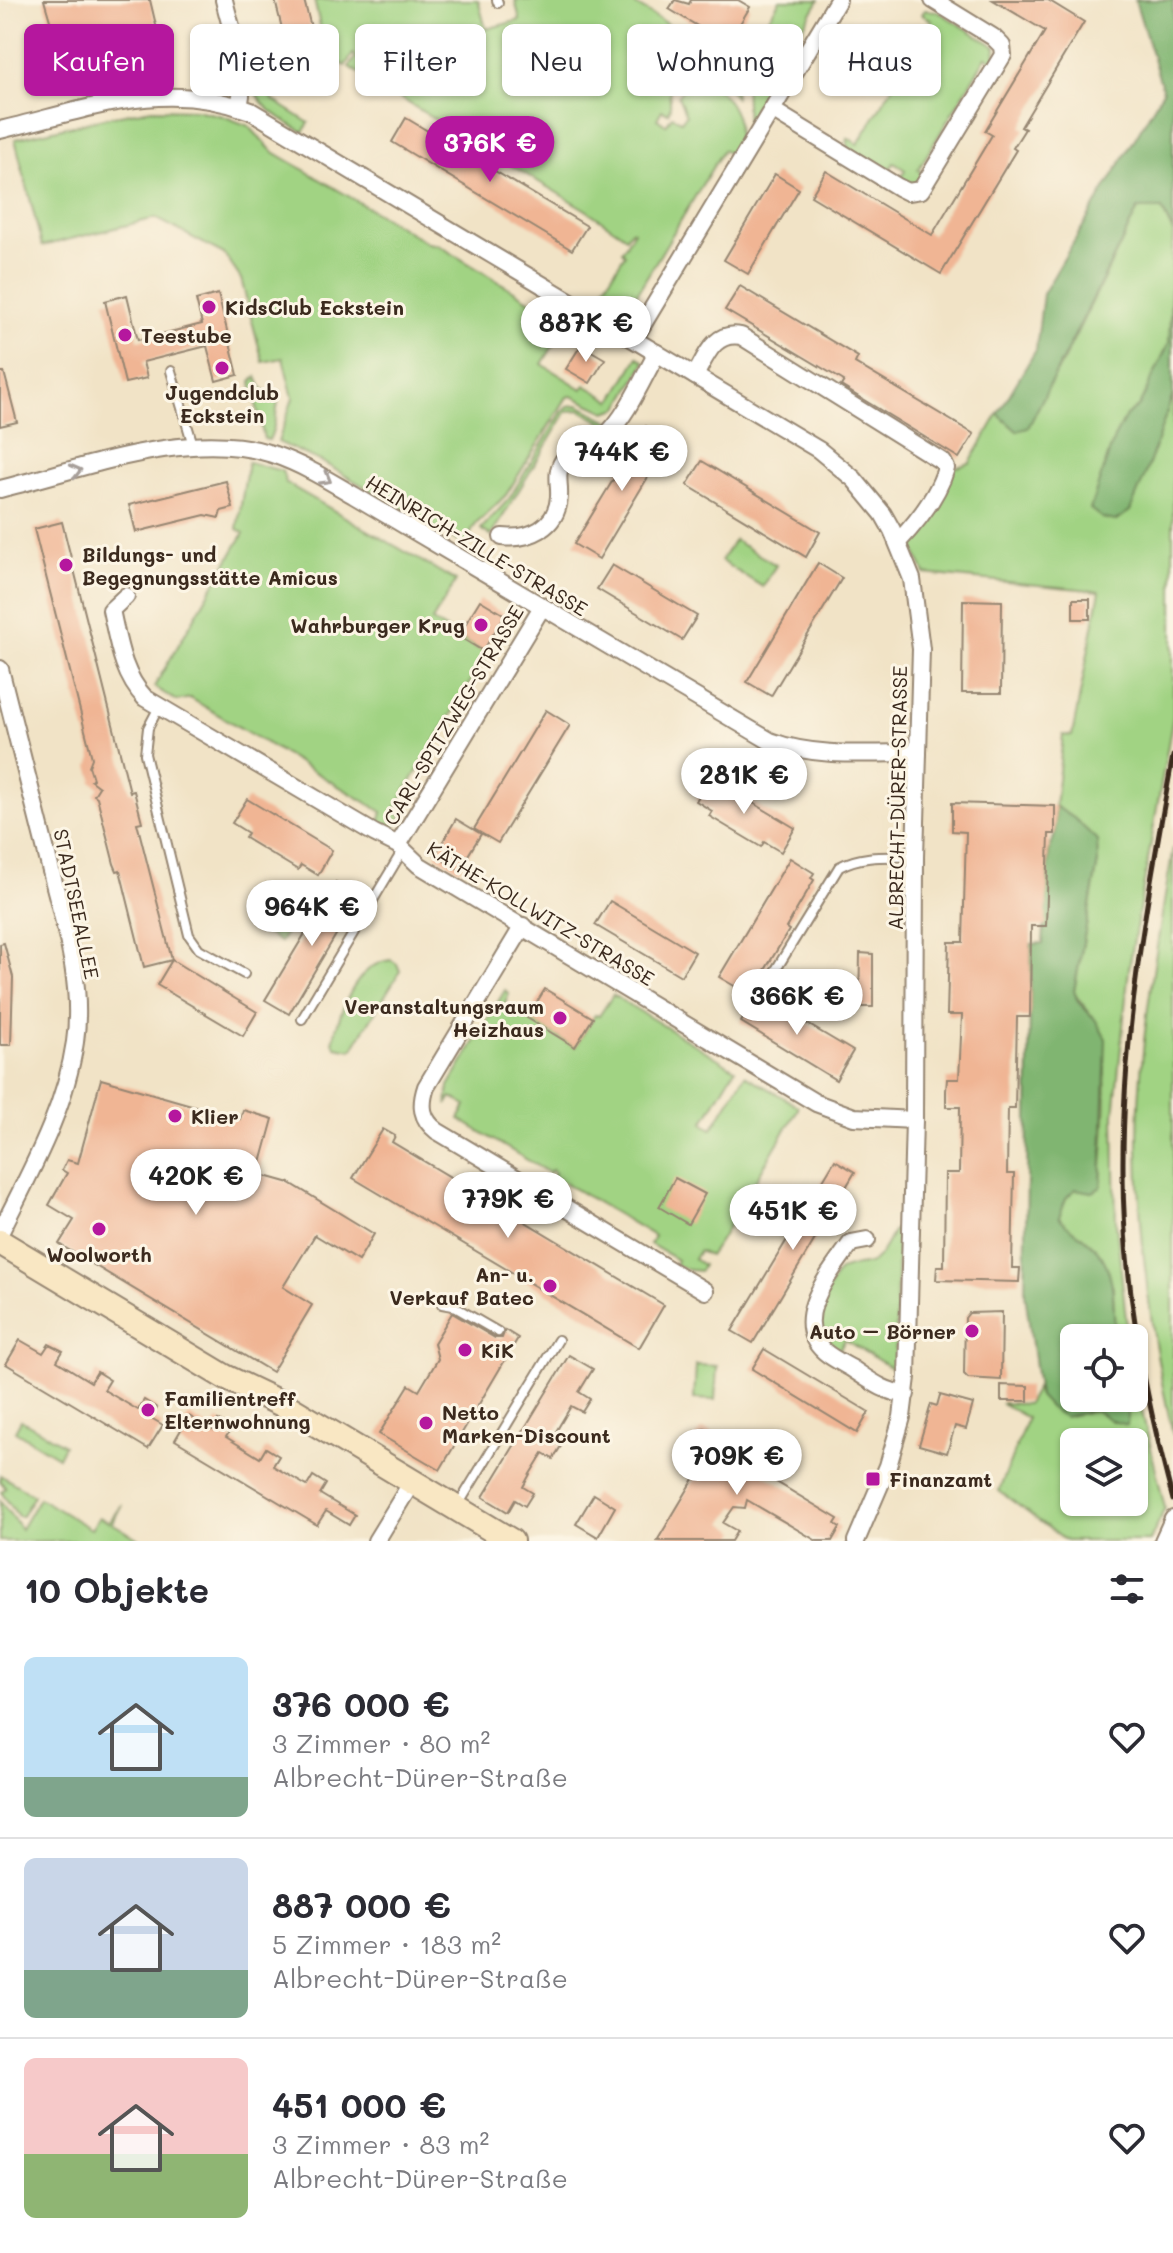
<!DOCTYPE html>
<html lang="de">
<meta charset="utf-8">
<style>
:root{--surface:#fff;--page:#f2f2f3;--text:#2b2b33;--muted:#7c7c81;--line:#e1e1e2;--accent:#b5179e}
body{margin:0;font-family:Mali,sans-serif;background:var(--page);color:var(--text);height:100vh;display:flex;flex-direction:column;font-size:30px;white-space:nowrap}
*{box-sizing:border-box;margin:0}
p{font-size:26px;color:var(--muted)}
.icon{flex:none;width:44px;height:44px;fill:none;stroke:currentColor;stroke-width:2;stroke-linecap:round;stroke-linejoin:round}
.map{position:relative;height:1541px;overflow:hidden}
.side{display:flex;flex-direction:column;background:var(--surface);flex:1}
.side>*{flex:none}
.top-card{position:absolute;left:24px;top:24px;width:1126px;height:72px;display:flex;gap:16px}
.controls{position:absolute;left:1060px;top:1324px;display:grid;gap:16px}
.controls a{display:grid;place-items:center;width:88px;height:88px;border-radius:12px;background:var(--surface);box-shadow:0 2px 6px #0004;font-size:40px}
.price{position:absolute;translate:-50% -68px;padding:0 18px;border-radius:28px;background:#fff;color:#222;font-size:26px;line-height:52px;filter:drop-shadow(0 2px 4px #0008)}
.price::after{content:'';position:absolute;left:50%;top:48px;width:24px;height:18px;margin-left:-12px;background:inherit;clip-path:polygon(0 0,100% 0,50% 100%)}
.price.current{background:var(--accent);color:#fff}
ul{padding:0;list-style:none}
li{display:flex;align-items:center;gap:24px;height:200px;padding:0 24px}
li+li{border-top:2px solid var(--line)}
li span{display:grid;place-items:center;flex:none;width:224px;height:160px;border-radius:12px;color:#555}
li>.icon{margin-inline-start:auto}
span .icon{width:96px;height:96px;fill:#fffc;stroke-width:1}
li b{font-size:34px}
h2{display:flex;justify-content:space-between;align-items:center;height:96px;padding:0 24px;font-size:34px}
.pill{padding:0 28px;border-radius:12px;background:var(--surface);box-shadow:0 2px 6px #0004;font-size:28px;line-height:72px}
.pill.current{background:var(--accent);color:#fff}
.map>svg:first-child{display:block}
.green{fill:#a1d383;stroke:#6e7e50;stroke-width:2;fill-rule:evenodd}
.forest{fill:#80b571;stroke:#5e7048;stroke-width:2}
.building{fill:#f0b594}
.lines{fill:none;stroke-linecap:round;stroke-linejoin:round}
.lane-casing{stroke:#968672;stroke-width:12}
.street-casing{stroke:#968672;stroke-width:20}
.secondary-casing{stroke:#968672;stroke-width:28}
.lane{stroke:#fff;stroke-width:8}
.street{stroke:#fff;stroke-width:16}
.secondary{stroke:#f9e7c3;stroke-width:24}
.rail{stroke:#3b2a1e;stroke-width:5}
.oneway{stroke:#a79f9a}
.poi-dot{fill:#b5179e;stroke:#fcf5e5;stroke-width:3}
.labels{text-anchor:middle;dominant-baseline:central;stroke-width:6;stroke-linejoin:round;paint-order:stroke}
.poi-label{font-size:20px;font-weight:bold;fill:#3b2a1e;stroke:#fcf5e5;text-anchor:start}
.street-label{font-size:20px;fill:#3b2a1e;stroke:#fcf5e5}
</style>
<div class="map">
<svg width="1173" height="1541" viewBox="0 0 1173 1541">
<rect width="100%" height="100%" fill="#fcf5e5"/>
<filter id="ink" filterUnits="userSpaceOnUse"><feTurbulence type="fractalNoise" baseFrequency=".0125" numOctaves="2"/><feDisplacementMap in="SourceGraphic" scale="16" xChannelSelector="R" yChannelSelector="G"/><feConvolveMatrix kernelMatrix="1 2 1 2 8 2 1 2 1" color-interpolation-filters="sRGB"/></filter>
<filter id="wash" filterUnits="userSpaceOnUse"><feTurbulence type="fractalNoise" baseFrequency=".006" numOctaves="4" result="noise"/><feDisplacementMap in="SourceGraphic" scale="32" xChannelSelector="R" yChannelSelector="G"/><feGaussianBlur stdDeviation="1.8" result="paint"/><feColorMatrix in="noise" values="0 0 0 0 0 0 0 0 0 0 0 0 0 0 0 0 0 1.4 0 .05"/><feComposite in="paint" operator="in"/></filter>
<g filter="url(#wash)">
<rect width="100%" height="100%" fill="#f1e3c6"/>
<g class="green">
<path d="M314,0H478L486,29L520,20L515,0H631V2L687,36L683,42L705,55L716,37L732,46L740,35L742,36L737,52L735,97C729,89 723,78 715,73C699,61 675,70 670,89C668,99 673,104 668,113L662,110L657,119L666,125L672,116L681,121L686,115L678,96L689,79L696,76C713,79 730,100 736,116C739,128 737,144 738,156L736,158L723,150L633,300L624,304L602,291L625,254L622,251L634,231L631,230L626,237L586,210L482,148L483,139L476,144L349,67L356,57L353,54L345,66L327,55Z"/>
<polygon points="780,0 819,0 754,109 762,114 751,132 747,131 745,80 750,41 754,43"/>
<path d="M925,10L937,11L996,47L995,62L986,57L918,170L927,176C917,185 911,186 898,182L905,170L894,163L887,174L847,148L848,138L858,144L932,21L922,14Z"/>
<path d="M250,76L260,77L273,100L309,123L303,132C281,119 253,104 250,76Z"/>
<polygon points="152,109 196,110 223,116 249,126 272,151 428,243 438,245 567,323 542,364 582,389 585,385 612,401 638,357 645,362 619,408 606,412 572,396 567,397 506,495 476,524 464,545 322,462 278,442 293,398 283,358 263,362 241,279 224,254 156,218 42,246 15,139 109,117"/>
<path d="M1138,209H1162L1173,232L1169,343L1139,407L1126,416L1146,473L1173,394V716L1129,968L1114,1115L1116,1223L1128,1338H1115L1113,1287L1082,1236L1069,1230L1058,1217L1066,1198L1076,1189L1093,1192L1101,1187C1103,1130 1115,1069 1091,1016C1087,1006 1078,1003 1074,991L1098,863L1075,819L1055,806L1063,735L1072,736L1100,591L925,574L912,544L913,536L954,468L970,463L998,414L1017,431L1060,367Z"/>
<path d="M257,377L262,389L268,392L280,391C276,407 277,425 269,440L264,439L251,381Z"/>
<polygon points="578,405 611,422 608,426 580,410 567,411 491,536 481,529 509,499 561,413 568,406"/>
<polygon points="248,462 282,471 286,483 456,581 432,621 487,654 396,807 402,819 395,826 379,823 382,812 190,698 177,701 154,687 244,533 237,529"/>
<polygon points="734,540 776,565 763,587 721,561"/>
<path d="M1173,848V1435C1151,1340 1139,1242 1138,1145C1138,1046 1157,946 1173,848Z"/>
<polygon points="283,899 300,909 280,942 263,931"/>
<path d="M391,960L397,964L400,971L352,1050L336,1047L333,1042C339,1013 356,963 391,960Z"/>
<polygon points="505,990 509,994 504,1006 521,1016 526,1009 531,1011 528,1018 575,1047 595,1015 599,1016 613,995 735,1069 703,1123 712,1129 745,1075 798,1106 798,1109 719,1242 709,1256 699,1251 694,1259 703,1265 700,1271 689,1270 675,1265 677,1260 650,1244 654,1236 553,1176 555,1173 552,1170 549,1173 459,1119 466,1106 452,1097 447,1105 449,1086"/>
<path d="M898,1229L895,1365L893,1369L845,1340L838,1352C812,1335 813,1318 826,1294C830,1287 834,1277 839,1272C848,1263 864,1269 874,1261C883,1254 889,1239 894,1230Z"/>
<polygon points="696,1365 717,1366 715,1400 694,1399"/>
<path d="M1134,1378L1165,1508L1150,1541H1066L999,1491L1027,1418L1001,1403L1027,1404L1036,1388L1039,1396L1084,1414L1095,1410L1112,1421L1128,1415L1124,1398H1134ZM1074,1442H1134V1502H1074Z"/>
<polygon points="21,1420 64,1445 58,1457 15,1431"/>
<polygon points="0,1475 34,1495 22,1516 18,1516 1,1492 6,1488 0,1481"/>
<polygon points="39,1498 91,1529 99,1517 109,1522 122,1504 112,1523 142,1541 0,1541 0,1501 21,1529"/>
</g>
<g class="forest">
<polygon points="1135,0 1173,0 1173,232 1162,209 1138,209 1028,428 1017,431 998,414 1036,350 1043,294 1163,91"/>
<polygon points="1173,280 1173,394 1146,473 1130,511 1115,521 1102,518 1090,509 1114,438 1126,416 1139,406 1169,343"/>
<path d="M1055,806L1075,819L1097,840L1098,862L1074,991L1078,1002L1095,1019L1106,1039L1101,1187L1093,1192L1075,1189L1066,1198L1059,1217C1070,1231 1085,1236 1097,1250C1117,1272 1113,1311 1115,1338H1074V1398H1124L1128,1415L1127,1425L1112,1421L1095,1410L1065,1417L1050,1408L1039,1396L1025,1293L1031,944L1043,943L1049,852L1055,834Z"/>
</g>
<g id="blocks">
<g class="building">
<polygon points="44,0 150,0 160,42 78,63 80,72 66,75"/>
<polygon points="275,0 304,0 321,66 293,73"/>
<polygon points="675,0 689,4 691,0 738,0 750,7 735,32 723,25 716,37 669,9"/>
<polygon points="993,0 1048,0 1084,22 1021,127 1025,129 1013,148 1016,150 941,274 811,196 826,171 932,235 992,135 985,131 1045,31"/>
<polygon points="406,118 587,226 572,250 392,142"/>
<polygon points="775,174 799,189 748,274 724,260"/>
<polygon points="740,286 858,357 855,363 974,434 959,458 841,386 844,381 725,310"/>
<polygon points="218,294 238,375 216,381 207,346 143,362 147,378 125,383 105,301 127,295 138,340 202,324 196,300"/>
<polygon points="581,345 605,359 590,383 566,369"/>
<polygon points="0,372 4,372 17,422 0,426"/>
<polygon points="646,426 670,440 599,559 574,544"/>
<polygon points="702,461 820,532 806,557 687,485"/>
<polygon points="226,481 233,508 221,511 219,518 205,515 136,532 129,505"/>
<polygon points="62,522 130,792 134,791 142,822 137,823 172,960 144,967 120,870 117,871 114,864 97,797 94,795 99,787 91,781 93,779 89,766 92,758 34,529"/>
<polygon points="818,563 842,578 771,696 747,682"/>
<polygon points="612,565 697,616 682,640 597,589"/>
<rect x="1073" y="599" width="17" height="20"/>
<polygon points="480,600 505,615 483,651 458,636"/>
<polygon points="963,600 1002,601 1001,693 962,693"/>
<polygon points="546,710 570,725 498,843 474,829"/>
<polygon points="710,777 795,828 781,852 764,842 761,847 709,816 712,811 696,801"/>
<polygon points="247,799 332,850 318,875 301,865 298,870 245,838 248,833 232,823"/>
<polygon points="952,803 1055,806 1055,834 1049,834 1046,926 1031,926 1030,1017 1017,1017 1015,1108 1008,1108 1007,1174 1014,1174 1012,1268 1020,1268 1019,1282 936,1280 937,1266 944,1266 945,1173 959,1173 960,1107 946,1107 946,1091 947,1079 959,1079 962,1015 947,1015 949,942 963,942 966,832 952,831"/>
<polygon points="456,819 481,834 459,870 435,855"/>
<polygon points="790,858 814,873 811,878 814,880 786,928 789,930 750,995 719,977"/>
<polygon points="336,882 359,896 289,1014 265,1000"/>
<polygon points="610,901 695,952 681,976 595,925"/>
<polygon points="4,943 13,977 11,1045 0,1045 0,944"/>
<polygon points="860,953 873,954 873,1007 859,1007"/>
<polygon points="172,960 257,1012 243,1036 157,985"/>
<polygon points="545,989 593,1018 575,1047 527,1018"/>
<polygon points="757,994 853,1051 836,1080 741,1022"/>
<polygon points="101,1079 240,1119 243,1110 273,1119 258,1174 290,1183 374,1234 358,1261 315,1235 283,1287 312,1305 272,1372 59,1244 74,1220 49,1205 67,1173 62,1170 67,1160 78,1163"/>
<polygon points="383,1129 395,1136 392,1142 664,1305 639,1348 353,1178"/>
<polygon points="835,1160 855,1172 753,1343 732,1331"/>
<polygon points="675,1178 705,1194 688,1224 659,1207"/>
<polygon points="1002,1312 1001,1380 968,1378 964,1374 965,1318 969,1313"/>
<polygon points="452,1313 495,1338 502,1338 505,1330 518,1338 440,1470 379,1434 409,1385 419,1391 438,1359 434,1343"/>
<polygon points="20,1340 43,1353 49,1344 63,1351 57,1361 91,1382 97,1372 110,1380 104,1390 138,1410 144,1400 157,1408 151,1418 163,1425 148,1449 6,1364"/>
<polygon points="764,1349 869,1412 857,1433 752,1369"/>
<polygon points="569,1355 593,1369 579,1392 590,1399 582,1412 571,1406 551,1440 561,1446 553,1459 543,1453 530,1474 523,1487 533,1493 525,1506 515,1500 508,1512 483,1497"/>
<polygon points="1001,1385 1028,1386 1028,1401 1001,1401"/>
<polygon points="940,1395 973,1404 966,1429 955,1426 947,1453 919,1445 931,1404 937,1406"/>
<polygon points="189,1416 213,1430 218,1420 232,1428 226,1437 260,1458 266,1448 279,1456 273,1466 307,1486 313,1476 326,1484 320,1494 355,1515 349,1525 326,1511 317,1525 175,1440"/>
<polygon points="705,1429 753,1457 748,1465 838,1519 835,1524 840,1527 832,1541 817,1541 747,1500 745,1508 734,1507 723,1523 737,1531 731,1541 657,1541 697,1474 693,1456 687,1452 700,1430"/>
<polygon points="594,1494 615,1507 598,1537 576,1524"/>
</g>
</g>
</g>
<g filter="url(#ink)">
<use href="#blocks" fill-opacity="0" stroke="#968672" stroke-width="2"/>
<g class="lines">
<g class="lane-casing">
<g id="lane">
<polyline points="497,0 498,3"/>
<polyline points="171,371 193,445"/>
<polyline points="159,707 148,728 145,754 189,935 199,949 244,974"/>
<path d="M769,981L839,867C861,854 889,857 915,857"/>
<polyline points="302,1019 403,850"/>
<polyline points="442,1304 453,1306 498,1332"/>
<polyline points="457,1507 558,1340"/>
</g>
</g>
<g class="street-casing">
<g id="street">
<path d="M224,0C232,34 248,72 239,106"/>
<polyline points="772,110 898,187 908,192 921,190 1003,55 1002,46 993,37 933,0"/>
<path d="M0,130C87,110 161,78 251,111L819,450L854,479L883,514L892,530L912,579L921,649L915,857L914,1120L907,1377L902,1417L888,1466L856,1541"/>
<polyline points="634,339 838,0"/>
<path d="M695,376C706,356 714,331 741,336L943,462L946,468C938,496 917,522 898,542"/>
<path d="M0,489C83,469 189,427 272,454C302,464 328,480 355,496L770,741C815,758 871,753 918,753"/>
<path d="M502,537C529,540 557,528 559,497C560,484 555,473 563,461C574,447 592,448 605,436C626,418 643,378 657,353"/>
<path d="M126,596L111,610C118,641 122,674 145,698L374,833L398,845L419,865L816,1103L854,1117L914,1120"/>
<path d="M0,669C16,734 33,798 49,863C63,921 84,982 75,1042C65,1111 30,1172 0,1233"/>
<polyline points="398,845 542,607"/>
<path d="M523,926L426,1087C420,1105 421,1119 437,1131L705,1291"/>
<path d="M867,1240L851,1243C832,1271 788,1320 825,1352C832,1358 842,1363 851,1368C868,1379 885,1393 906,1394"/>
<polyline points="376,1541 412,1482"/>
<polyline points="1163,1541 1173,1519"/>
</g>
</g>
<g class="secondary-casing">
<polyline id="secondary" points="0,1242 225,1377 288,1407 511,1541"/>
</g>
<use href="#lane" class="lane"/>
<use href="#street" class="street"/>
<use href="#secondary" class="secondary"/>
<path class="rail" d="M1173,756C1148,893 1122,1031 1123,1171C1123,1283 1144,1392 1173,1500"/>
</g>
<defs><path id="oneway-chevron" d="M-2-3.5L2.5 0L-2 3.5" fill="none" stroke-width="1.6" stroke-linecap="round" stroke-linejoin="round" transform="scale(2)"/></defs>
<g class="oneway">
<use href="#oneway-chevron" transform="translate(76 471) rotate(-14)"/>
<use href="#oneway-chevron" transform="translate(326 479) rotate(30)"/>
</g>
</g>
<g class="poi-dot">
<circle cx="209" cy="307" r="8"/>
<circle cx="125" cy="335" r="8"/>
<circle cx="222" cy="368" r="8"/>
<circle cx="66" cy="565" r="8"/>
<circle cx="481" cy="625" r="8"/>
<circle cx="560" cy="1018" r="8"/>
<circle cx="175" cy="1116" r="8"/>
<circle cx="99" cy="1229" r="8"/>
<circle cx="550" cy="1286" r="8"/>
<circle cx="972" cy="1331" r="8"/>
<circle cx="465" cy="1350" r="8"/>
<circle cx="148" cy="1410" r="8"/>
<circle cx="426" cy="1423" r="8"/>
<rect x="865" y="1471" width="16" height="16" rx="4"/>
</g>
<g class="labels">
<g class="poi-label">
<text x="225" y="307">KidsClub Eckstein</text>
<text x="141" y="335">Teestube</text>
<text x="222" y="392" text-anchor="middle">Jugendclub<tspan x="222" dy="23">Eckstein</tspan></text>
<text x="82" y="554">Bildungs- und<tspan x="82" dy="23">Begegnungsstätte Amicus</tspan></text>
<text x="465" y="625" text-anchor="end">Wahrburger Krug</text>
<text x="544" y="1006" text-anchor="end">Veranstaltungsraum<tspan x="544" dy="23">Heizhaus</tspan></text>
<text x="191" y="1116">Klier</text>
<text x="99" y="1254" text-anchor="middle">Woolworth</text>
<text x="534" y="1274" text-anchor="end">An- u.<tspan x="534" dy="23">Verkauf Batec</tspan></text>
<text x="956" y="1331" text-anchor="end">Auto – Börner</text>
<text x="481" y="1350">KiK</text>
<text x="164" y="1398">Familientreff<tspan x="164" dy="23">Elternwohnung</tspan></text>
<text x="442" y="1412">Netto<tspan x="442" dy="23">Marken-Discount</tspan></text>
<text x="889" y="1479">Finanzamt</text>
</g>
<g class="street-label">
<text transform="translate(477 545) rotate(31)">HEINRICH-ZILLE-STRASSE</text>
<text transform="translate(453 715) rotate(-59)">CARL-SPITZWEG-STRASSE</text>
<text transform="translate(897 798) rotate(-89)">ALBRECHT-DÜRER-STRASSE</text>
<text transform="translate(77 904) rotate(78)">STADTSEEALLEE</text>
<text transform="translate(541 913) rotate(31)">KÄTHE-KOLLWITZ-STRASSE</text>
</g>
</g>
</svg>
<div class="controls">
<a><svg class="icon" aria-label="locate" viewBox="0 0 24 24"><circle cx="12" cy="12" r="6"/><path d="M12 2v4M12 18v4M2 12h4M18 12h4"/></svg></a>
<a><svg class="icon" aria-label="layers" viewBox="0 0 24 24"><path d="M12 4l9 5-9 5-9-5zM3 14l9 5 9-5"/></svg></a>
</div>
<b class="price current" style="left:490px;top:184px">376K €</b>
<b class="price" style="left:586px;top:364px">887K €</b>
<b class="price" style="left:622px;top:493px">744K €</b>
<b class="price" style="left:744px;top:816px">281K €</b>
<b class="price" style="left:312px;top:948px">964K €</b>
<b class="price" style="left:797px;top:1037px">366K €</b>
<b class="price" style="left:196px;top:1217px">420K €</b>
<b class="price" style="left:508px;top:1240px">779K €</b>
<b class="price" style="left:793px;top:1252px">451K €</b>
<b class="price" style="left:737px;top:1497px">709K €</b>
<div class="top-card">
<a class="pill current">Kaufen</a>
<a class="pill">Mieten</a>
<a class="pill">Filter</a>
<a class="pill">Neu</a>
<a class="pill">Wohnung</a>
<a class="pill">Haus</a>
</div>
</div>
<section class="side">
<h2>10 Objekte<svg class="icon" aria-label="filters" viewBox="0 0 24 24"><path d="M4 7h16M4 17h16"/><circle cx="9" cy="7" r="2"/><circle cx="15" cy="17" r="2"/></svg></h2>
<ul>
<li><span style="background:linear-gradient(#bfe0f5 75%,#7fa58c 0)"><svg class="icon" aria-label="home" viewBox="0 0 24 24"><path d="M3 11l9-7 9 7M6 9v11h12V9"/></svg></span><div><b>376 000 €</b><p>3 Zimmer · 80 m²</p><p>Albrecht-Dürer-Straße</p></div><svg class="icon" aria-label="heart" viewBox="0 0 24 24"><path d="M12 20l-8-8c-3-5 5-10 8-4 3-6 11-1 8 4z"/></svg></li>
<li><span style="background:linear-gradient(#c9d6e8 70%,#7fa58c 0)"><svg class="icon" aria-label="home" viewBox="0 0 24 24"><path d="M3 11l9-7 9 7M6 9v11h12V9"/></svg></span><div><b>887 000 €</b><p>5 Zimmer · 183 m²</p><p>Albrecht-Dürer-Straße</p></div><svg class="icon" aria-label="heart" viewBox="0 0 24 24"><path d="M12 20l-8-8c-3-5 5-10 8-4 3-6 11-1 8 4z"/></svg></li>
<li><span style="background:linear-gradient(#f6c9c9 60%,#8fb573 0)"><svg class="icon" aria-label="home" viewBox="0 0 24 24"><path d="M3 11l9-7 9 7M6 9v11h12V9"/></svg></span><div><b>451 000 €</b><p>3 Zimmer · 83 m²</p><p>Albrecht-Dürer-Straße</p></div><svg class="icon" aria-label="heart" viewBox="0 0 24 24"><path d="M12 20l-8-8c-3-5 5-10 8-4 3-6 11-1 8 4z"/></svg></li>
</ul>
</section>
